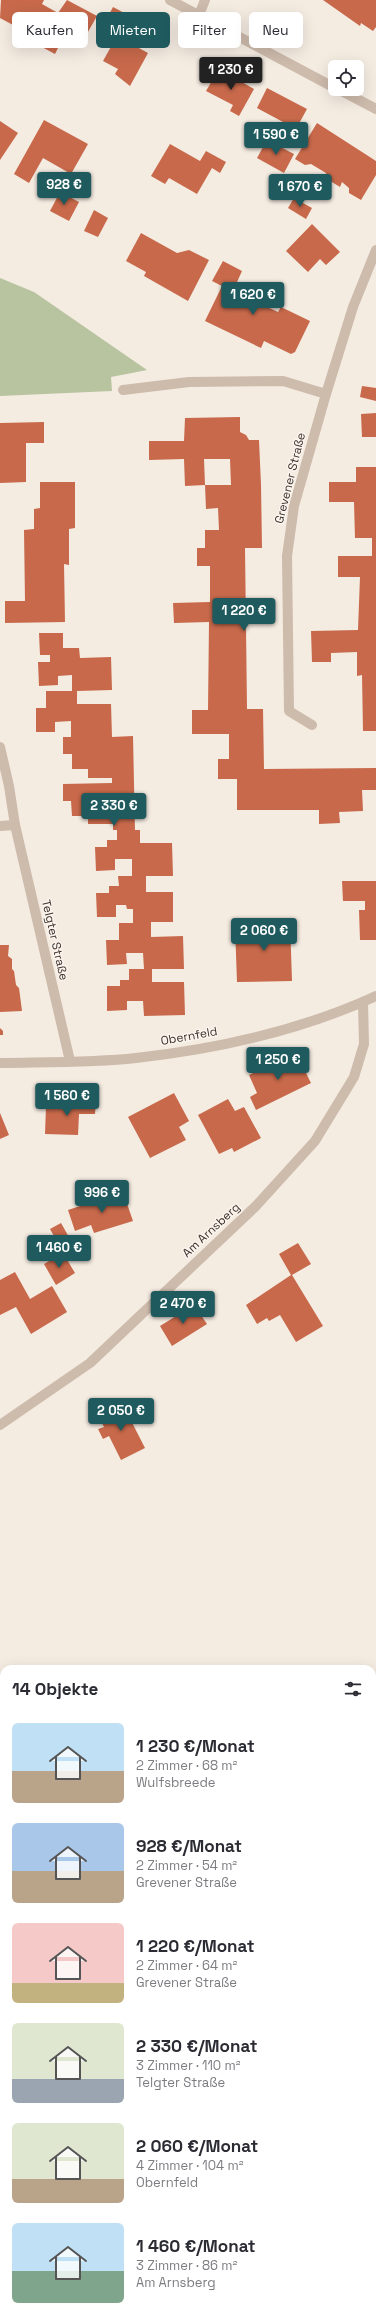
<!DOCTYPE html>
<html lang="de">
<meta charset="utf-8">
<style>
:root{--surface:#fff;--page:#f2f2f3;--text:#2b2b33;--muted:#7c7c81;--accent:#1f5a5e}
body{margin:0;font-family:"Space Grotesk",sans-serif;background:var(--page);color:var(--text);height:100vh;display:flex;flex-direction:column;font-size:15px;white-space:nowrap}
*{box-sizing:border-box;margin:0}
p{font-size:13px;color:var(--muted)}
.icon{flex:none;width:22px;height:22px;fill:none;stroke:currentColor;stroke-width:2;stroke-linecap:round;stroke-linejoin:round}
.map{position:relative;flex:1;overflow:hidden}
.drawer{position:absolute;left:0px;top:1665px;width:376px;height:656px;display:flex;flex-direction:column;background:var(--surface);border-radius:12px 12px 0 0;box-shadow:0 4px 16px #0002}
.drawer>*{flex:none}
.guide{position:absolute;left:12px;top:12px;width:352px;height:36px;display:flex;gap:8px}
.tools{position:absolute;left:328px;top:60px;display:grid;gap:8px}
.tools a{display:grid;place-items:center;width:36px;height:36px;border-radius:6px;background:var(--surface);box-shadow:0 4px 16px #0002;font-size:20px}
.price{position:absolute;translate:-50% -34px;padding:0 9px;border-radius:4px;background:var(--accent);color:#fff;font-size:13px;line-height:26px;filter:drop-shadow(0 1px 2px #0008)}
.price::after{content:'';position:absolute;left:50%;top:24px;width:12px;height:9px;margin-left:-6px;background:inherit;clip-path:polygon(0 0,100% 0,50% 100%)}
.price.selected{background:#222;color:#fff}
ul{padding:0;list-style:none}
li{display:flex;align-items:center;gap:12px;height:100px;padding:0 12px}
li span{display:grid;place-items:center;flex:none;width:112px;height:80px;border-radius:6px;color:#555}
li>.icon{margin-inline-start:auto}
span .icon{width:48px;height:48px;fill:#fffc;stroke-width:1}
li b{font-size:17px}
h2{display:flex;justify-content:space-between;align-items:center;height:48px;padding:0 12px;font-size:17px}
.pill{padding:0 14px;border-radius:6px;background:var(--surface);box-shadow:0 4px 16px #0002;font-size:14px;line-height:36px}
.pill.selected{background:var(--accent);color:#fff}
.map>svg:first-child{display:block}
.green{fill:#b8c4a0}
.building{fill:#c8694b}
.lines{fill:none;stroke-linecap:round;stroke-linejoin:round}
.minor{stroke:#cdbbac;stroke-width:10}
.labels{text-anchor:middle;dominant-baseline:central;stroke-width:3;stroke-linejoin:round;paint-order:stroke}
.street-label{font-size:12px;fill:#3b302b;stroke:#fbf5ee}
</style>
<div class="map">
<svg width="376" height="2321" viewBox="0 0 376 2321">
<rect width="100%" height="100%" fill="#f4ebe1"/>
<g class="green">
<polygon points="0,278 34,292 147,370 111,377 112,391 0,396"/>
<polygon points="372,1752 376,1754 376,1781 372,1774"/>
<polygon points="376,1944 376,2016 372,2011 372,1946"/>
<polygon points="4,2008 4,2075 0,2070 0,2011"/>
<polygon points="372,2239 376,2244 376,2321 194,2321 191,2317 372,2317"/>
</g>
<g class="building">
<polygon points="1,0 44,0 42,4 58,13 67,0 97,16 84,39 67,30 55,54 23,37 26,32 0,18"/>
<polygon points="323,0 376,0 376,27 373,31 361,23 360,26"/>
<polygon points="113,7 134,18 124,35 104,24"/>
<polygon points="117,36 148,53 130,86 115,74 118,69 103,61"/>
<polygon points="219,69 254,89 239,116 230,111 233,105 206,91"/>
<polygon points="267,88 307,109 296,129 257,108"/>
<polygon points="44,120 88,144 71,174 43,158 29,183 14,174"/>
<polygon points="0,121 18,133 0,160"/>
<polygon points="317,123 376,161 376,175 361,200 349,193 349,188 342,182 340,187 327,179 326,173 311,164 305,165 295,159"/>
<polygon points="267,140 294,154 284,173 257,158"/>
<polygon points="170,144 200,161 206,151 226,162 220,173 212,168 197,194 169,178 165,184 151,176"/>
<polygon points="60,192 79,202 69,221 50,211"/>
<polygon points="294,198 312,208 306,219 288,208"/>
<polygon points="94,210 108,218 98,237 84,231"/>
<polygon points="312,224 340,252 326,265 320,259 308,272 286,251"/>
<polygon points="141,233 177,253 189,250 209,260 188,301 144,276 146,272 126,261"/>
<polygon points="223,261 242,271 233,291 278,312 281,307 310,321 295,352 291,354 264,341 261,348 205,321 222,286 212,281"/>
<polygon points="362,386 376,388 376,401 360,397"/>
<polygon points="376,413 376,437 362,437 361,414"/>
<polygon points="240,417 240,432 246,435 249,440 259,440 261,485 262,548 245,548 247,709 263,709 264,769 376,768 376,790 362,790 363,811 339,812 340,823 319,824 319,810 237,810 237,779 218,779 218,759 229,759 229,734 192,734 192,710 208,710 209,622 174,623 173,603 210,602 210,566 197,566 197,548 205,548 205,530 219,530 218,508 206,509 205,485 231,485 230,459 204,459 205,485 185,486 184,459 149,460 149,441 184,441 185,418"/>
<polygon points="44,422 44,443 26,443 26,482 0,483 0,423"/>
<polygon points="356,467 376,467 376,731 363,731 362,675 357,676 357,652 331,653 331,662 312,662 311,631 358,630 360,577 338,577 338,556 372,556 372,538 355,538 354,502 329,502 329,482 356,482"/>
<polygon points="40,482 75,482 75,528 69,529 69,565 64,564 65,622 5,623 5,601 25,601 24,530 34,529 34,509 40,508"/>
<polygon points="39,633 63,633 63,648 79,648 80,658 111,657 112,690 77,691 77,704 111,704 112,737 133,736 135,830 140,830 140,843 172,843 173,876 146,876 146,892 173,892 173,922 151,922 151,937 183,936 184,969 152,969 152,982 184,982 185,1015 144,1016 143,1001 127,1001 127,1010 107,1011 107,986 120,986 120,980 129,980 129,969 144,969 143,953 126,953 127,964 107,965 106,940 119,940 119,923 133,923 133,909 127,909 126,905 116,905 116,917 97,917 96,893 109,893 109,886 119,886 118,876 132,876 132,859 115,859 115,870 96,871 95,847 107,847 107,840 117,840 117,830 113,830 113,824 88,824 88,816 72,816 71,801 63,801 63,784 112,783 112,778 88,778 88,769 72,769 72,754 63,754 63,737 71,737 71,721 55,722 55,732 36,732 36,708 46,708 46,691 72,691 72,675 58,676 58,685 39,686 38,662 50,662 50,655 40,655"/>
<polygon points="342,881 376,881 376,940 360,940 359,910 365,910 365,901 343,901"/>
<polygon points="290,921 292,981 237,982 235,927 253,927 252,922"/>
<polygon points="0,945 9,945 8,956 12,959 12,969 14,971 16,985 19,988 22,1011 0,1012"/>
<polygon points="0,1028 3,1031 3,1035 0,1035"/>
<polygon points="297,1055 311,1083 256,1110 250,1097 257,1093 249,1075 278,1061 279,1063"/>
<polygon points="174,1093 189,1121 179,1127 186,1140 150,1158 128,1117"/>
<polygon points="228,1099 235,1111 244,1107 261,1138 234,1152 232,1148 219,1154 198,1115"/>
<polygon points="60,1101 96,1102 95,1114 79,1114 78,1135 45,1134 46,1106 59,1107"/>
<polygon points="0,1113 9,1135 0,1139"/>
<polygon points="123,1192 133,1221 94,1233 91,1225 75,1231 68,1210"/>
<polygon points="61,1223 74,1246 63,1252 50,1229"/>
<polygon points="298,1243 311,1264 292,1275 323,1326 296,1342 280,1315 269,1321 267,1318 257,1324 246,1305 291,1275 279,1254"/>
<polygon points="63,1253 75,1273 56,1285 44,1264"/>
<polygon points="15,1272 30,1299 52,1286 67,1312 31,1334 16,1307 0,1315 0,1280"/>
<polygon points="194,1305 207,1324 172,1346 160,1326"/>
<polygon points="122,1403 145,1448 121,1460 109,1436 103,1439 98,1429 104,1427 98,1415"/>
</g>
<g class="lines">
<g class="minor">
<polyline points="170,0 335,88"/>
<polyline points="199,15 205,0"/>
<polyline points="338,89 376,109"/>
<polyline points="123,390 189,382 283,381 326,394 353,307 376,250"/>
<polyline points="312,725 289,711 287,556 294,506 326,394"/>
<polyline points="0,747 9,786 15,825 70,1061"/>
<polyline points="0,826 15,825"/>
<path d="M0,1063C45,1062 91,1063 136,1058C217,1049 302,1030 376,996"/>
<polyline points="0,1425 90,1363 256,1206 315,1141 354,1077 364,1044 363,1002"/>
</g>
</g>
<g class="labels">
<g class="street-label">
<text transform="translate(290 478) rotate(-76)">Grevener Straße</text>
<text transform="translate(55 940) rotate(77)">Telgter Straße</text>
<text transform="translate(189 1036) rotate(-10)">Obernfeld</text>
<text transform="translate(211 1230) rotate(-43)">Am Arnsberg</text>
</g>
</g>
</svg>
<div class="tools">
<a><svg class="icon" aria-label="locate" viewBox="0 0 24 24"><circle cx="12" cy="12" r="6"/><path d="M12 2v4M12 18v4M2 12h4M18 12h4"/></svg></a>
</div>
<b class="price selected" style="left:231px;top:91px">1 230 €</b>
<b class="price" style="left:276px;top:156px">1 590 €</b>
<b class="price" style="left:64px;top:206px">928 €</b>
<b class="price" style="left:300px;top:208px">1 670 €</b>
<b class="price" style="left:253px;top:316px">1 620 €</b>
<b class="price" style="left:244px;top:632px">1 220 €</b>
<b class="price" style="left:114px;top:827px">2 330 €</b>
<b class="price" style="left:264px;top:952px">2 060 €</b>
<b class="price" style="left:278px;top:1081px">1 250 €</b>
<b class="price" style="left:67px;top:1117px">1 560 €</b>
<b class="price" style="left:102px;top:1214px">996 €</b>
<b class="price" style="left:59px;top:1269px">1 460 €</b>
<b class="price" style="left:183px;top:1325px">2 470 €</b>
<b class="price" style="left:121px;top:1432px">2 050 €</b>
<div class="guide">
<a class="pill">Kaufen</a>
<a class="pill selected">Mieten</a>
<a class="pill">Filter</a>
<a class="pill">Neu</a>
</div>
<section class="drawer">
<h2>14 Objekte<svg class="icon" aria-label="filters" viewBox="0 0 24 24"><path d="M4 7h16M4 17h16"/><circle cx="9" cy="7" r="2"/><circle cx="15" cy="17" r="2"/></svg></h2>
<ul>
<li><span style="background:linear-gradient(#bfe0f5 60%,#b9a48a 0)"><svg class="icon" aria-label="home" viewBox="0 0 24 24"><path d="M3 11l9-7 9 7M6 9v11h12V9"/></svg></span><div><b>1 230 €/Monat</b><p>2 Zimmer · 68 m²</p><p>Wulfsbreede</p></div></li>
<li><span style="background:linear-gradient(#a9c7e8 60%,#b9a48a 0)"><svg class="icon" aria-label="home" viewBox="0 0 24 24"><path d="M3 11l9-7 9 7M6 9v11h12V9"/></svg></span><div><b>928 €/Monat</b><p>2 Zimmer · 54 m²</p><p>Grevener Straße</p></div></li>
<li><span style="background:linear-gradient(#f6c9c9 75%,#c2b280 0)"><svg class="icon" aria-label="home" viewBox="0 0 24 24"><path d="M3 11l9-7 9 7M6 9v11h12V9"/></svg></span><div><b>1 220 €/Monat</b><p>2 Zimmer · 64 m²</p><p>Grevener Straße</p></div></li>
<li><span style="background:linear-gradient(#dfe7d0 70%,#9aa5b1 0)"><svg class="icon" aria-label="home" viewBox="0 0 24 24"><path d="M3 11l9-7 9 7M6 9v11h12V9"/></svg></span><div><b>2 330 €/Monat</b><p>3 Zimmer · 110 m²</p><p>Telgter Straße</p></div></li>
<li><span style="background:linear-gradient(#dfe7d0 70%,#b9a48a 0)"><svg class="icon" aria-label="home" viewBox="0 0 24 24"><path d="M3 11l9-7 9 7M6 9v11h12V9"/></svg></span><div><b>2 060 €/Monat</b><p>4 Zimmer · 104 m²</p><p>Obernfeld</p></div></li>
<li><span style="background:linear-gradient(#bfe0f5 60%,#7fa58c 0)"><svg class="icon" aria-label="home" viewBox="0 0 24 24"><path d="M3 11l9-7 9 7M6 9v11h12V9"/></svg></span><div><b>1 460 €/Monat</b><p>3 Zimmer · 86 m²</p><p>Am Arnsberg</p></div></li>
</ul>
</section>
</div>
